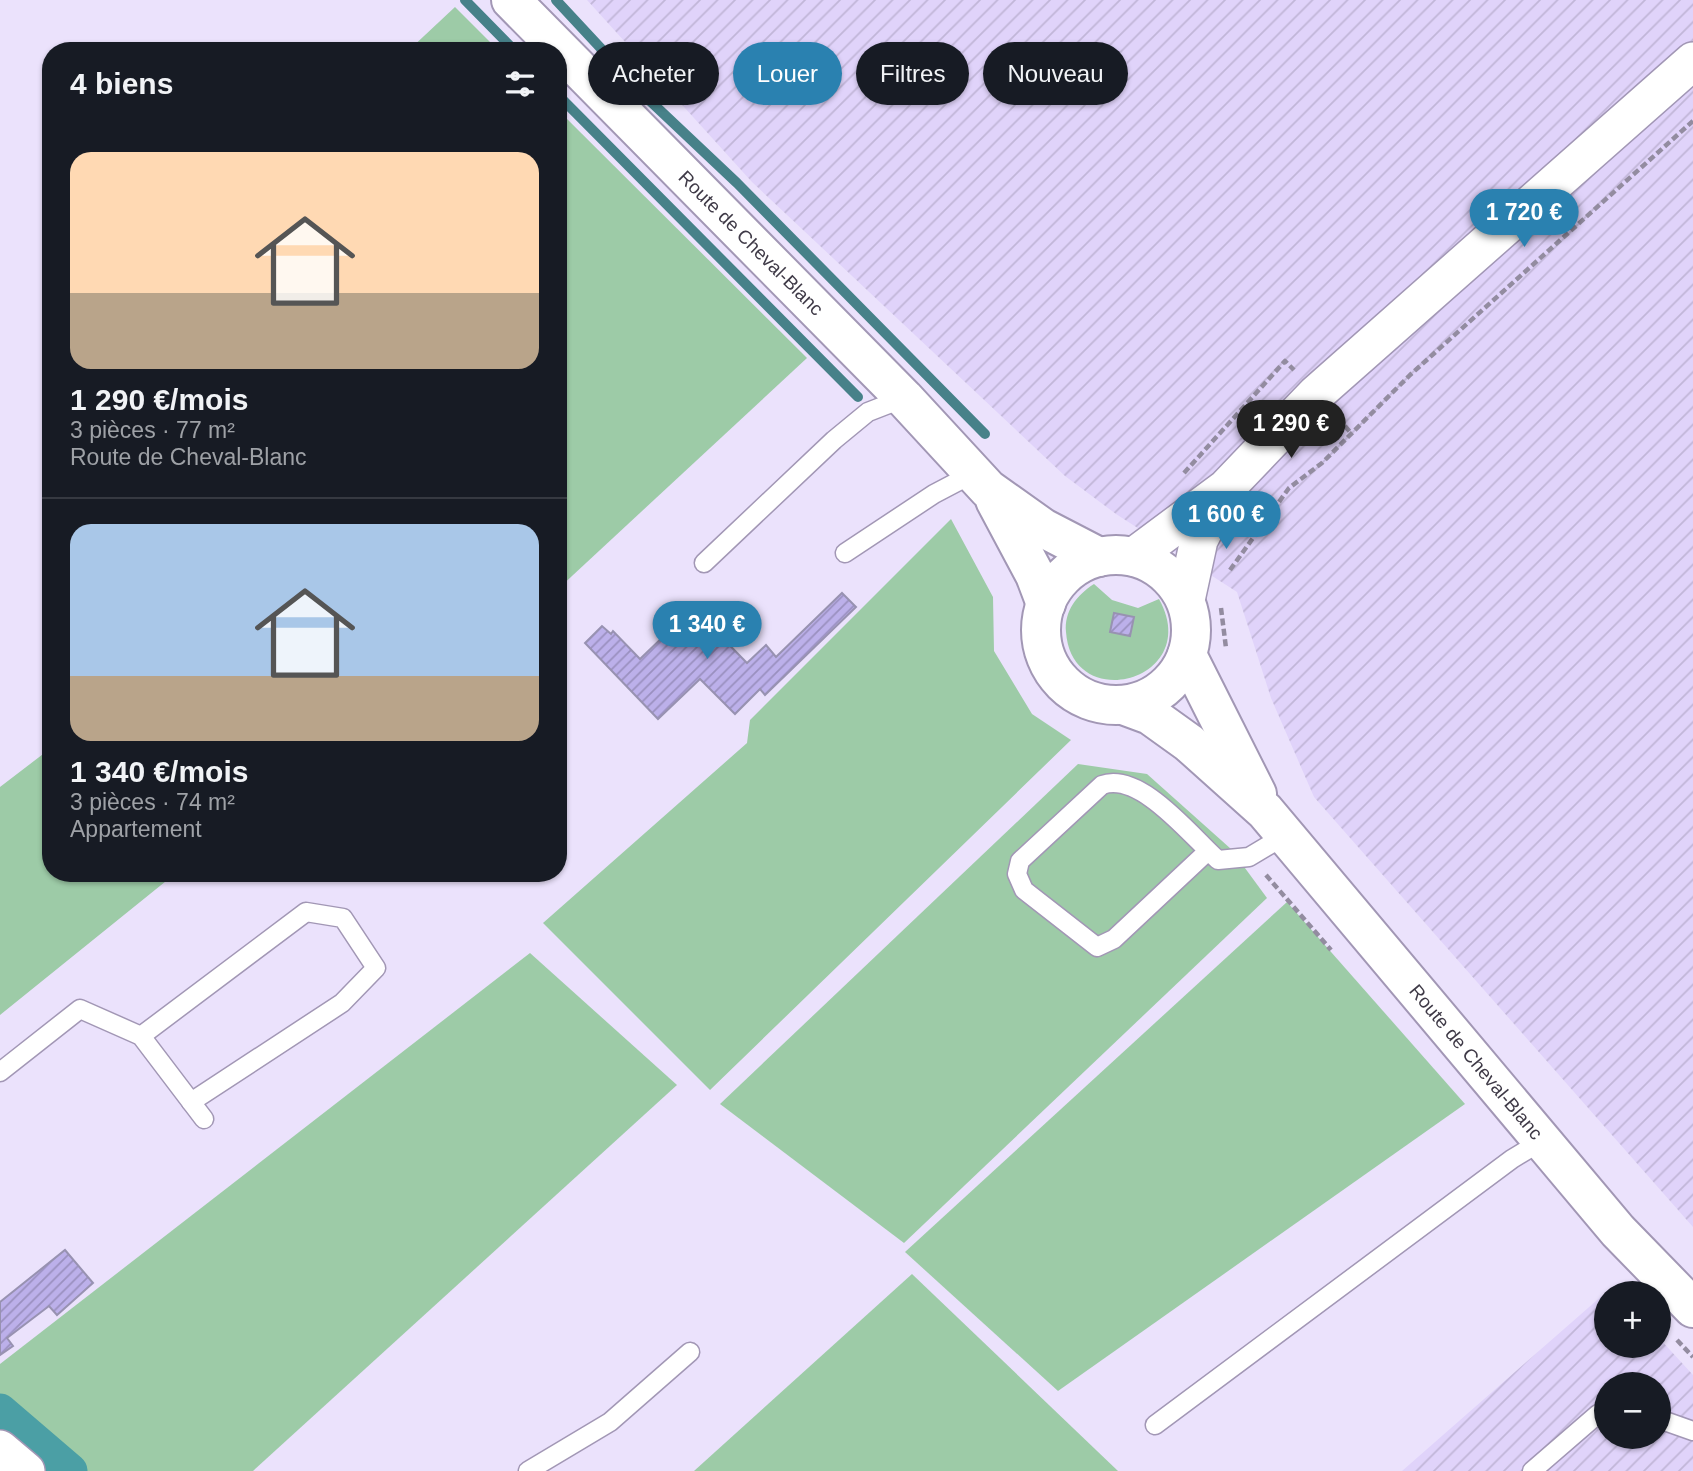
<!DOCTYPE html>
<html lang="fr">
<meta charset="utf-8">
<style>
:root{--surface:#171b24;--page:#242831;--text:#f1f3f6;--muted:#9ea1a6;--line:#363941;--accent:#2a81b0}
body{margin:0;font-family:Helvetica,sans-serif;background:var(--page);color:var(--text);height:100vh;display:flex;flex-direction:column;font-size:26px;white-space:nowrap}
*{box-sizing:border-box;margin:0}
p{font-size:23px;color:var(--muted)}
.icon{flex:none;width:38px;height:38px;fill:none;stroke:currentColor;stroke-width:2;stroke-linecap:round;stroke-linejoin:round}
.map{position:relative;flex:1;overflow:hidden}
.sheet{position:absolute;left:42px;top:42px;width:525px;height:840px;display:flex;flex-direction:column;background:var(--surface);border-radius:28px;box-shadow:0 2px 5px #0004}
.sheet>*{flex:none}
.top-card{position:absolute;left:588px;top:42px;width:665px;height:63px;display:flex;gap:14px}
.buttons{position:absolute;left:1594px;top:1281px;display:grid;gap:14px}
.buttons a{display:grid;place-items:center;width:77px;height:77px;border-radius:50%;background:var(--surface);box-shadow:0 2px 5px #0004;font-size:35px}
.price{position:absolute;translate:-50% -60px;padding:0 16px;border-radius:24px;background:var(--accent);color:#fff;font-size:23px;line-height:46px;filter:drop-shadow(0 2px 4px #0008)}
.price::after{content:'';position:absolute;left:50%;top:42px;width:21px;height:16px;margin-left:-10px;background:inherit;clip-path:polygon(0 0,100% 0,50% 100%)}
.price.selected{background:#222;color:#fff}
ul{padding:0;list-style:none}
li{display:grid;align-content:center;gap:14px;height:371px;padding:0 28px}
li+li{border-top:2px solid var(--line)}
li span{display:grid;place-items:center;height:217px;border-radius:21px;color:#555}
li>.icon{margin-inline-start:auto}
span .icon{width:126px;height:126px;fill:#fffc;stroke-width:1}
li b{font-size:30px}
h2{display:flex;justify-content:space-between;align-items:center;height:84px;padding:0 28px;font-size:30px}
.tag{padding:0 24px;border-radius:32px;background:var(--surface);box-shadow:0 2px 5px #0004;font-size:24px;line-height:63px}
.tag.selected{background:var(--accent);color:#fff}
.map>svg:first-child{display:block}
.industrial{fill:url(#industrial-furrows);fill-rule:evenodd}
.grass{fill:#9dcba7}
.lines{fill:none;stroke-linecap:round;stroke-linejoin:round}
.stream{stroke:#478189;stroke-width:10}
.canal{stroke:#4b9fa5;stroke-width:35}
.building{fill:url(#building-hatch);stroke:#9892b1;stroke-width:2}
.lane-casing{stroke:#a297b5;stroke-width:21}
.street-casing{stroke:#a297b5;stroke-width:40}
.primary-casing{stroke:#a297b5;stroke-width:42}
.path{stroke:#938ca0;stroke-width:4.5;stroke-dasharray:7 3.5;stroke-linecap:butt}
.lane{stroke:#fff;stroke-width:18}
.street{stroke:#fff;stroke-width:37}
.primary{stroke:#fff;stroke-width:38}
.labels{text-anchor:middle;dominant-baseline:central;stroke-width:7;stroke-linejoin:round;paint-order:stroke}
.street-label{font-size:19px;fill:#3f3a47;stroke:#fff}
</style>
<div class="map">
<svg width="1693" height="1471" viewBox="0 0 1693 1471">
<defs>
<pattern id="industrial-furrows" width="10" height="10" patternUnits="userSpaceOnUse" patternTransform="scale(1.75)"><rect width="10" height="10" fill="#e0d3fa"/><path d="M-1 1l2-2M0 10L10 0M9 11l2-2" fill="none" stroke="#c1b6d8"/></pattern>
<pattern id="building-hatch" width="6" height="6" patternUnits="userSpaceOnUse" patternTransform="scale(1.75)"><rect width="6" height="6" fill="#bcb0ea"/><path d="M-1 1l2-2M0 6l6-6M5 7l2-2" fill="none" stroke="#9a90bf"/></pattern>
</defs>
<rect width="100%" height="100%" fill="#ebe2fc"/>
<g class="industrial">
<polygon points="587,0 1693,0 1693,1227 1314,797 1271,698 1237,592 1116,514 1065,476 752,182"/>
<path d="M1612,1287L1619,1293H1606V1346H1659V1338L1693,1375V1471H1402ZM1606,1384H1659V1437H1606Z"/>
</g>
<g class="grass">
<polygon points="455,7 499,51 408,51"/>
<polygon points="558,110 807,358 558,589"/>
<polygon points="951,519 993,597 994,651 1032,714 1071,740 710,1090 543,923 747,743 750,720"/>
<path d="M1094,584L1112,600L1138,608L1159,599C1204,680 1072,716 1066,632C1064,611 1077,595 1094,584Z"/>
<polygon points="51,748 51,873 176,873 0,1015 0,787"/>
<polygon points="1078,764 1147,774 1231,849 1267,898 904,1243 720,1104"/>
<polygon points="1287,902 1465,1104 1058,1391 905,1252"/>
<polygon points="530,953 677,1085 253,1471 85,1471 0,1395 0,1364"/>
<polygon points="912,1274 1118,1471 694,1471"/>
</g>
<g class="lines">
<g class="stream">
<polyline points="465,0 515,51"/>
<polyline points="556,0 648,99 737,183 985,434"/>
<polyline points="558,95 858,397"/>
</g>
<polyline class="canal" points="0,1411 70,1471"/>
</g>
<g class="building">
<polygon points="842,593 856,607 765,695 760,689 735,714 700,679 658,719 585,643 602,626 611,634 613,631 640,659 693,608 747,663 766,645 776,657"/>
<polygon points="1114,613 1134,617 1130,636 1110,632"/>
<polygon points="65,1250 93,1283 57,1315 49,1306 7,1338 13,1346 0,1355 0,1302"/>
</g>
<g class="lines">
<g class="lane-casing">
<g id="lane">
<polyline points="845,553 934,494 974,473"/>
<polyline points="704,563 834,440 868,412 904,398"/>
<path d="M1208,851L1114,939L1097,947L1024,890L1017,874L1020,861L1102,785C1140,771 1190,835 1218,860L1249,857L1286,835"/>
<polyline points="141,1036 306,912 343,918 376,968 342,1003 191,1102"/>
<polyline points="0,1072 80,1009 141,1036 204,1119"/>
<polyline points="1659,1419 1693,1431"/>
<polyline points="1155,1425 1512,1159 1542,1141"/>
<polyline points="528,1471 610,1422 690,1352"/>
<polyline points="1532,1471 1598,1414 1606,1414"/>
</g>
</g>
<g class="street-casing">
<g id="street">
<polyline points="1133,557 1226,488 1316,394 1693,61"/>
<polyline points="1186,600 1199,540 1222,495"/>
<polyline points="0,1449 26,1471"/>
</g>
</g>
<g class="primary-casing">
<g id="primary">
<polyline points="511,0 904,398 988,489 1043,528 1099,557"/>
<polyline points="995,500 1035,575 1046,604"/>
<circle cx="1116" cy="630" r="75"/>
<polyline points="1187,655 1257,794"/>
<polyline points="1123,705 1150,715 1189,743 1265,811 1618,1231 1693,1308"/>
</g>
</g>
<g class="path">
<polyline points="1338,418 1351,433"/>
<polyline points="1184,473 1285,361 1294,370"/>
<polyline points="1230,570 1289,488 1322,463 1410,375 1693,121"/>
<polyline points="1221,608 1226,648"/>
<polyline points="1266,875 1331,950"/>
<polyline points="1677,1340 1693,1357"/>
</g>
<use href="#lane" class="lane"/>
<use href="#street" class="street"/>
<use href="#primary" class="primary"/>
</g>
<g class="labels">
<g class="street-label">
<text transform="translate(751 243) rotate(45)">Route de Cheval-Blanc</text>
<text transform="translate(1476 1062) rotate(50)">Route de Cheval-Blanc</text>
</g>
</g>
</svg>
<div class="buttons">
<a>+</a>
<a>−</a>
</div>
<b class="price" style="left:1524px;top:249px">1 720 €</b>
<b class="price selected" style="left:1291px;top:460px">1 290 €</b>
<b class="price" style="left:1226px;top:551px">1 600 €</b>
<b class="price" style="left:707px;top:661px">1 340 €</b>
<div class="top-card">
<a class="tag">Acheter</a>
<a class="tag selected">Louer</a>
<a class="tag">Filtres</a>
<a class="tag">Nouveau</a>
</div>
<section class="sheet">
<h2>4 biens<svg class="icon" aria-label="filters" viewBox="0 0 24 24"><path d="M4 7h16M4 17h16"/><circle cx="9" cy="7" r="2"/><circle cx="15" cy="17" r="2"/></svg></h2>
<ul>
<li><span style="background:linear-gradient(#ffd9b3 65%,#b9a48a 0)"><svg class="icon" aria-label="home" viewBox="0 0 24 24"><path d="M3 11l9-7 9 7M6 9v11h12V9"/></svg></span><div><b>1 290 €/mois</b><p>3 pièces · 77 m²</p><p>Route de Cheval-Blanc</p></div></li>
<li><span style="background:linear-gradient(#a9c7e8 70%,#b9a48a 0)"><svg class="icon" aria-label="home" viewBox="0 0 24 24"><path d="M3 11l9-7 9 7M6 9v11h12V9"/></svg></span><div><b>1 340 €/mois</b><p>3 pièces · 74 m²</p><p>Appartement</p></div></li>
</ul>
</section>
</div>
